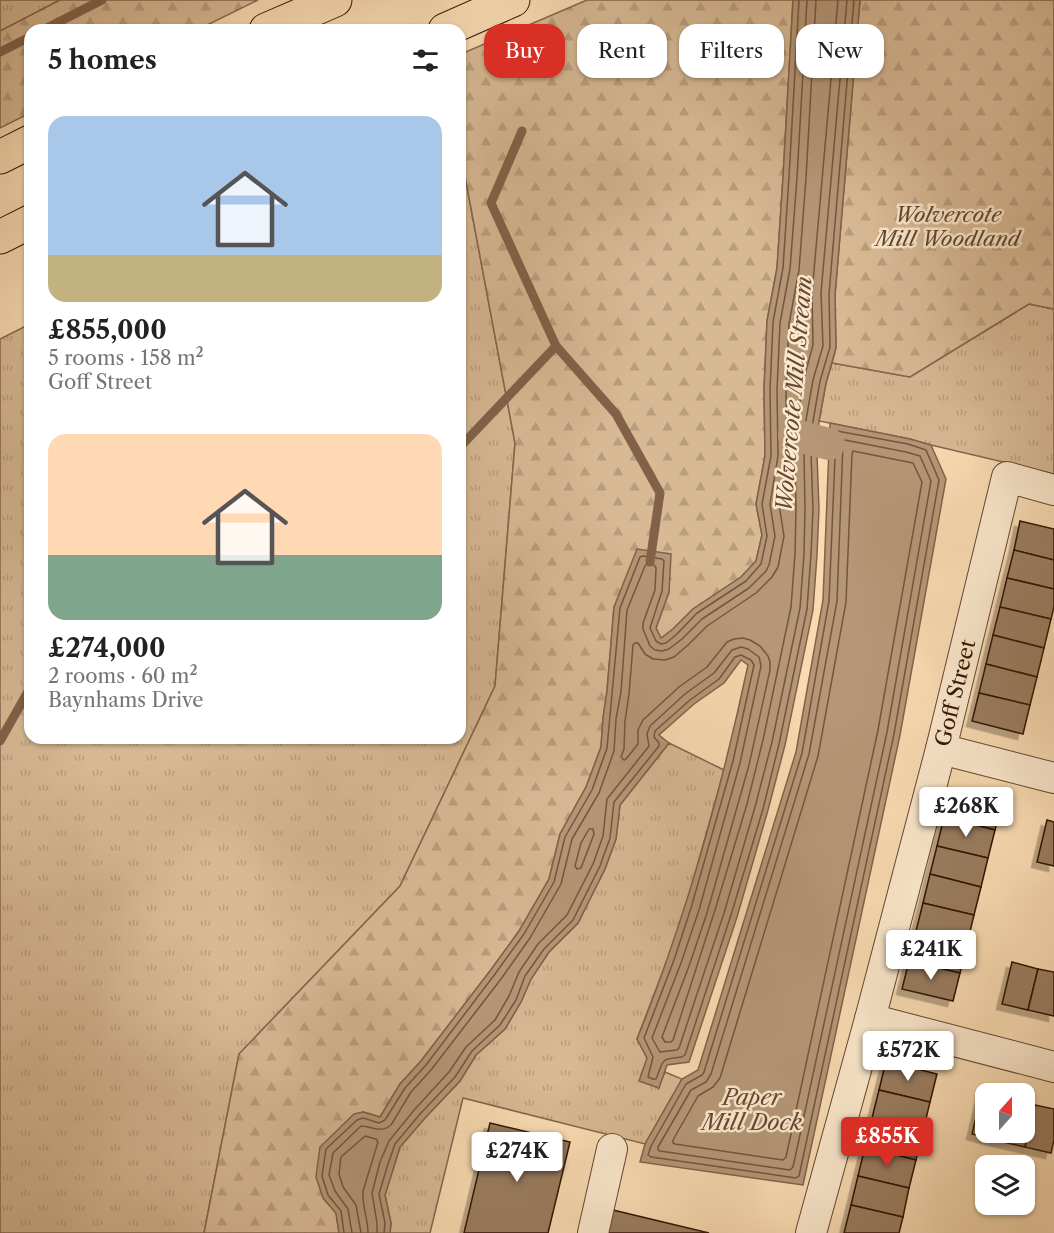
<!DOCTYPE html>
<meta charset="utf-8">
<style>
:root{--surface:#fff;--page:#f6f6f6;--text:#222;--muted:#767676;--accent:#d93025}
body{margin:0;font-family:"Libre Caslon Text",serif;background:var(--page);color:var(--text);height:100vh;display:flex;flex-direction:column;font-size:22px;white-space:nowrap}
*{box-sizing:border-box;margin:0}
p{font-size:20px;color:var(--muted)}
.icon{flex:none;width:33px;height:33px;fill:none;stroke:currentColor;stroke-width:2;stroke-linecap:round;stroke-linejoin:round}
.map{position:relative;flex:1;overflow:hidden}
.panel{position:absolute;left:24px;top:24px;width:442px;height:720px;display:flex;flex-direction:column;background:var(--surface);border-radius:18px;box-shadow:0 2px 4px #0004}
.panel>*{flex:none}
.hud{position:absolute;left:484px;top:24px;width:478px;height:54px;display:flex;gap:12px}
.needle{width:39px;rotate:21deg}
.tools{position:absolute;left:975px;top:1083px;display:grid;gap:12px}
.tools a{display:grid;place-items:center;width:60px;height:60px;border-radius:12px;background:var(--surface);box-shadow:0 2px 4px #0004;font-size:30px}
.price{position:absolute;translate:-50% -51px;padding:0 14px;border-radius:6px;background:#fff;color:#222;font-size:20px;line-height:39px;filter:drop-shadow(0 2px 3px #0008)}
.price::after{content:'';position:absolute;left:50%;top:36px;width:18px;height:14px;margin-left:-9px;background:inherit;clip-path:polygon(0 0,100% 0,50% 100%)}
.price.selected{background:var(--accent);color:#fff}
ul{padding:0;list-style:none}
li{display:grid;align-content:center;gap:12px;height:318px;padding:0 24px}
li span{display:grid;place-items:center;height:186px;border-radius:18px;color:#555}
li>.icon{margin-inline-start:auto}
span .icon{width:108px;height:108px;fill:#fffc;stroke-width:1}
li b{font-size:26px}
h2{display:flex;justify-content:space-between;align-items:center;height:72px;padding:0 24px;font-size:26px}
.tag{padding:0 21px;border-radius:18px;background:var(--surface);box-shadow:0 2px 4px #0004;font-size:21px;line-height:54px}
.tag.selected{background:var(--accent);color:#fff}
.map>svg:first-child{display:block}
.grass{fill:url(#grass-tufts);stroke:#84664c;stroke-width:1.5}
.forest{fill:url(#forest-firs);stroke:#84664c;stroke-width:1.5}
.water{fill:#b59777;stroke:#816249;stroke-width:1.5}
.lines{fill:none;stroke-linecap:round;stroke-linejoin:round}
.shore{stroke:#74553e;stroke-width:1.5}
.stream{stroke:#816249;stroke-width:9}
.canal{stroke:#b59777;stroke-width:32}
.building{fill:#997b5e;stroke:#321304;stroke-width:1.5;filter:url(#shadow)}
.minor-casing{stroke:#644530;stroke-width:32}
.trunk-casing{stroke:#321304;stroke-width:35}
.minor{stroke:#fbe8cd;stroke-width:30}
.trunk{stroke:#f9dbb2;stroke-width:33}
.labels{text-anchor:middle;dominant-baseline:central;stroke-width:5;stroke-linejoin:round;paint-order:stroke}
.park-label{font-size:21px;font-style:italic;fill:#64452f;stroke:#fbe8cd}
.street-label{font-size:21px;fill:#321304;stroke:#fbe8cd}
.water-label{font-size:22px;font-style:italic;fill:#664832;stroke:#fbe8cd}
</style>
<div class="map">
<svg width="1054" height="1233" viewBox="0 0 1054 1233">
<defs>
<pattern id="grass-tufts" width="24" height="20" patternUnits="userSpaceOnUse" patternTransform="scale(1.5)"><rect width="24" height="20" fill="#d7b994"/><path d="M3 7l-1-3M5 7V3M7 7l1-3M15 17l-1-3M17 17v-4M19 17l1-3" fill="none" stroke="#b99e7e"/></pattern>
<pattern id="forest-firs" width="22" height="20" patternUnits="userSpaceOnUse" patternTransform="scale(1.5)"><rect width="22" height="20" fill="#d7b994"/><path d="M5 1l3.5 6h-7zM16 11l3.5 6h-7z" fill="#b99e7e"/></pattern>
<filter id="shadow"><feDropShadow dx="-5.5" dy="5.5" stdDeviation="0" flood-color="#0004"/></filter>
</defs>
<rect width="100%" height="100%" fill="#f9dbb2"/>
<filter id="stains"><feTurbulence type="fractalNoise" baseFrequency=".00333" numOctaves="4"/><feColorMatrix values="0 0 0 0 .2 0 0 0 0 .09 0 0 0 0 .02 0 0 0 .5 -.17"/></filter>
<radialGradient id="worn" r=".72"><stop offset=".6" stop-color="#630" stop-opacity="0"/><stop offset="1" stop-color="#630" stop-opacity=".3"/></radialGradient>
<g class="grass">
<polygon points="0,0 60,0 0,31"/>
<polygon points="461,155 515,443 495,686 400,886 239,1054 204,1233 0,1233 0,339 30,324 30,738 460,738"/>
<polygon points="1029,304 1054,309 1054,474 931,445 910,439 819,421 826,383 832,363 910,377"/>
<polygon points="669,743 724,770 686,906 668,958 637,1039 647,1058 658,1088 665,1072 682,1079 645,1144 463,1098 430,1233 390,1233 391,1223 385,1195 400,1147 425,1118 460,1081 476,1055 505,1029 521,1002 531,979 549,952 578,923 605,869 616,839 620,805"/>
</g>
<g class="forest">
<polygon points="60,0 258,0 197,30 30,30 30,113 0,128 0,31"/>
<polygon points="587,0 793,0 783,177 777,268 767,321 764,390 765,456 756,504 762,535 756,561 741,577 693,609 673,629 661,639 656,628 669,592 668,577 614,607 607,691 603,718 601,747 586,787 560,834 549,879 519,931 490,971 421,1061 400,1084 380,1117 363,1112 323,1198 336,1213 339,1233 204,1233 239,1054 400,886 495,686 515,443 461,155 461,54"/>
<polygon points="860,0 1054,0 1054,309 1029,304 910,377 832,363 836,348 835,295"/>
</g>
<g class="water">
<path d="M793,0H860L835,295L836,348L826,383L819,421L817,454L819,509L817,555L813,610L785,745L768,810L737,917L689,1062L667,1065L659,1088L639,1081L647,1058L637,1039C686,918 721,792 748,665L741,660L724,683L694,704L659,735L669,743L620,805L616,839L605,869L578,923L549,952L531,979L521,1002L505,1029L476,1055L460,1081L425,1118L400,1147L385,1195L391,1223L390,1233H339L336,1213L323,1198L316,1177L320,1147L354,1114L363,1112L380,1117L400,1084L421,1061L490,971L519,931L549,879L560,834L586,787L601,747L603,718L607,691L614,607L637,549L671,554L669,592L656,628L661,638L673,629L693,609L741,577L756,561L762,535L756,504L765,456L764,390L767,321L777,268L783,177Z"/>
<polygon points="830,423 910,439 931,445 946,479 900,735 803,1185 640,1162 645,1144 682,1079 698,1070 796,752 823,600"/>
</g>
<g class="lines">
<g class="shore">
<polyline points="816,0 806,178 799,270 789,324 786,390 787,457 779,504 784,536 778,567 772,577 756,593 707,626 688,645 674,657 665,660 653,659 645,654 638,643 635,643 633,645 629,694 625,721 624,749 621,757 624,760 626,759 638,744 638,730 643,720 679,687 707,667 727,642 734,639 743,638 750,640 760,646 768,656 770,662 770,670 749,765 707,913 689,966 662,1037 665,1042 671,1042 673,1040 715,910 747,804 763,740 791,607 795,554 796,509 795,453 797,420 804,378 813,345 812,293 838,0"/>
<polygon points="837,431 908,444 926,450 939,480 894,734 799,1176 796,1178 651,1157 648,1155 651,1146 686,1084 702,1075 704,1072 802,753 829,601 836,434"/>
<polygon points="845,440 906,452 920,456 931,481 887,732 793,1167 790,1170 660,1151 658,1150 658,1147 691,1090 706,1082 711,1074 809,754 837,601 843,443"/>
<polygon points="853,451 913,463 922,482 878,730 786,1157 783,1160 675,1144 673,1143 673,1140 698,1096 713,1087 720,1078 818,756 846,602 852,454"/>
<polygon points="589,829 593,829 594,834 581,868 577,869 575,866 581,843"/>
<polyline points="344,1233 341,1211 328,1195 322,1176 326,1149 357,1120 363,1118 379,1123 385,1120 405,1088 426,1065 495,974 524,934 554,882 565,837 592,790 607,748 620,608 640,557 643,556 662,559 664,561 662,591 650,628 656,641 661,644 666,643 677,634 697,613 746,581 761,564 767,536 762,504 771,456 770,390 773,322 783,268 789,177 799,0"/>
<path d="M352,1233L348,1209L335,1191L329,1175L333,1153L361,1126C372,1126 380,1134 391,1125L411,1092L431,1070L501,979L530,938L561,884L572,839L599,793L614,751L616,719L621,692L627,610L645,566L647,564L654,565L656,568L655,590L643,623V629L650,646L655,650L662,651L669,649L682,639L702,619L749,588L766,571L769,565L775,536L770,504L778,456L777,390L780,323L790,269L797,178L807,0"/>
<path d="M361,1233L356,1205L343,1187L339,1174L341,1157L365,1136L376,1139L378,1142L363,1191C362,1206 368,1219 368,1233"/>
<polyline points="377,1233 377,1223 372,1193 380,1162 389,1141 415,1109 449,1072 466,1047 495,1020 509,996 519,972 538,944 567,915 593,864 603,836 607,799 649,746 647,734 650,726 685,694 714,673 732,650 741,647 748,649 759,657 761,666 740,763 699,910 681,963 652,1038 660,1052 677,1050 679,1048 724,913 755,807 772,742 800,608 804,554 805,509 804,453 806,420 813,380 823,346 821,293 847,0"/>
<path d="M384,1233L385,1223L379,1194L388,1164L395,1144L420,1114L455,1077L472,1051L500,1025L516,1000L525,976L544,949L573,920L600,866L610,838L614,802L659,746V743L654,737L655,731L690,700L719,679L735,657L741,655L751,660L754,665L733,761L691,908L674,960L644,1038L653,1057L648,1077L653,1079H656C664,1059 660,1059 682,1057L685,1055L731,915L763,809L779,744L807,609L811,554L813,509L811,453L813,421L820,381L830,347L829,294L854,0"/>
</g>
<g class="stream">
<polyline points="43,30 102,0"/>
<polyline points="0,52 30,37"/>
<polyline points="522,131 491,203 556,346 616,414 660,493 650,562"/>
<polyline points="460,447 556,346"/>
<polyline points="0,741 30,688"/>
</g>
<polyline class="canal" points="794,435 829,444"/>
</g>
<g class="building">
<polygon points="1020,521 1054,529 1054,560 1014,550"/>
<polygon points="1014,550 1054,560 1054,589 1007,578"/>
<polygon points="1007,578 1054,589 1054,607 1051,619 1000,607"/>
<polygon points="1000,607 1051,619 1044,648 993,635"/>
<polygon points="993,635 1044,648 1037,677 986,664"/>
<polygon points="986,664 1037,677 1030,705 979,693"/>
<polygon points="979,693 1030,705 1023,734 972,721"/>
<polygon points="950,788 1002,801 995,830 944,817"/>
<polygon points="944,817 995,830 988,858 937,846"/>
<polygon points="1047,820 1054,822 1054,866 1037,862"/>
<polygon points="937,846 988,858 981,887 930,874"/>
<polygon points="930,874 981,887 974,915 923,903"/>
<polygon points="923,903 974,915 967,944 916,931"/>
<polygon points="916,931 967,944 960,973 909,961"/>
<polygon points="909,961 960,973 953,1001 902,989"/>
<polygon points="1012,962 1038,969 1028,1010 1002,1004"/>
<polygon points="1038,969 1054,972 1054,1016 1028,1010"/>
<polygon points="886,1061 937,1074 930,1102 879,1090"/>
<polygon points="879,1090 930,1102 923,1131 872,1118"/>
<polygon points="982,1092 988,1094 986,1094 986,1132 1000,1132 998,1141 972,1134"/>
<polygon points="1024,1102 1035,1105 1025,1147 998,1141 1000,1132 1024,1132"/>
<polygon points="1035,1105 1054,1109 1054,1140 1051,1153 1025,1147"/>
<polygon points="872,1118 923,1131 916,1160 865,1147"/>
<polygon points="490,1123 570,1142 548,1233 464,1233"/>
<polygon points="865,1147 916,1160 909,1188 858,1176"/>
<polygon points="858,1176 909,1188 903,1217 851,1205"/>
<polygon points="851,1205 903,1217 899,1233 844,1233"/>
<polygon points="613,1210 709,1233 607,1233"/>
</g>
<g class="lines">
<g class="minor-casing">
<g id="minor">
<polyline points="941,749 1054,778"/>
<polyline points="870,1019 1054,1067"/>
<polyline points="593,1233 612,1149"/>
<polyline points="811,1233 870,1019 941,749 1007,477 1054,490"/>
</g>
</g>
<g class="trunk-casing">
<g id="trunk">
<polyline points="266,30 335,0"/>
<polyline points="445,30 513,0"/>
<polyline points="0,157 30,142"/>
<polyline points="0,237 30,222"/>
</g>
</g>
<use href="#minor" class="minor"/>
<use href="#trunk" class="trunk"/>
</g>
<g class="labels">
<g class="park-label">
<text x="948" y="214">Wolvercote<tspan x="948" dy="24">Mill Woodland</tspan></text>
</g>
<g class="street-label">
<text transform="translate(955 693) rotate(-76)">Goff Street</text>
</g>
<g class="water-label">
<text transform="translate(794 394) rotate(-85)">Wolvercote Mill Stream</text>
<text x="752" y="1097">Paper<tspan x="752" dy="25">Mill Dock</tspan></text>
</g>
</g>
<rect width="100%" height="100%" filter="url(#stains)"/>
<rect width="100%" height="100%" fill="url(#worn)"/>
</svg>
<div class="tools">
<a><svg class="needle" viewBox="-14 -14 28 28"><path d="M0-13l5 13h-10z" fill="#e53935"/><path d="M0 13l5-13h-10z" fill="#767676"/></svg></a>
<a><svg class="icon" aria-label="layers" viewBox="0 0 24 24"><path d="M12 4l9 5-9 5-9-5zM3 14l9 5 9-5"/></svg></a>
</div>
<b class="price" style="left:966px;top:838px">£268K</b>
<b class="price" style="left:931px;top:981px">£241K</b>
<b class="price" style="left:908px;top:1082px">£572K</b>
<b class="price selected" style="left:887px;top:1168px">£855K</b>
<b class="price" style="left:517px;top:1183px">£274K</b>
<div class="hud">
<a class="tag selected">Buy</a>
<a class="tag">Rent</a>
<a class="tag">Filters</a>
<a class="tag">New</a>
</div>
<section class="panel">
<h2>5 homes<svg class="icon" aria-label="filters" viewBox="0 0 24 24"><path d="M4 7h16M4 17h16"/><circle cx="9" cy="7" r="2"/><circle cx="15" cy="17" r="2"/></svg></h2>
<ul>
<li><span style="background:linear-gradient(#a9c7e8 75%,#c2b280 0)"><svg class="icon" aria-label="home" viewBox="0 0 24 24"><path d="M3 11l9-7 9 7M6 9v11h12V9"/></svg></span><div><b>£855,000</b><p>5 rooms · 158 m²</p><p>Goff Street</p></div></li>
<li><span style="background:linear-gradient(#ffd9b3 65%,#7fa58c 0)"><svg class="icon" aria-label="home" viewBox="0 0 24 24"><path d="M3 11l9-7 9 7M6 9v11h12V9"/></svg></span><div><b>£274,000</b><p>2 rooms · 60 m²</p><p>Baynhams Drive</p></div></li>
</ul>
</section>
</div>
